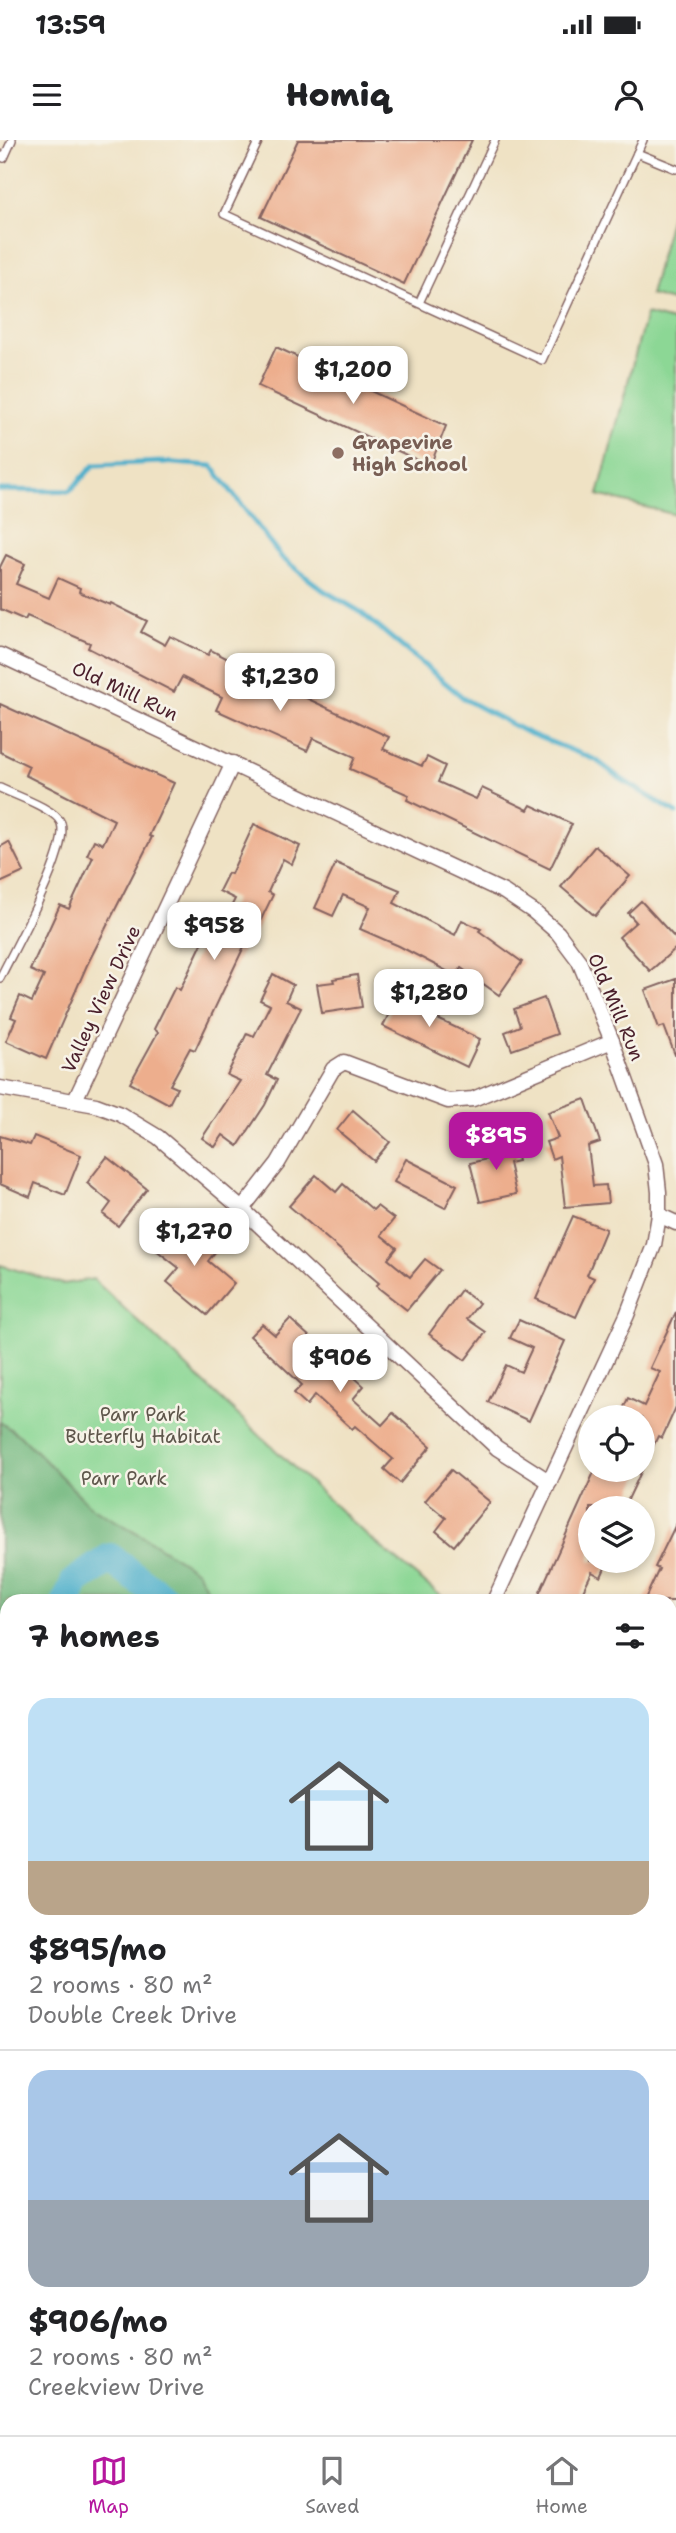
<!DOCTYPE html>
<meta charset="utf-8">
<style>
:root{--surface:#fff;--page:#f2f2f2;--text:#202124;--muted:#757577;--line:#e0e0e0;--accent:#b5179e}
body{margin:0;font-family:"Shantell Sans",sans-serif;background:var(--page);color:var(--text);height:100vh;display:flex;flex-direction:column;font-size:26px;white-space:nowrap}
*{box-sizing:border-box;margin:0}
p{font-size:23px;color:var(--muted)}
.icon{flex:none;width:38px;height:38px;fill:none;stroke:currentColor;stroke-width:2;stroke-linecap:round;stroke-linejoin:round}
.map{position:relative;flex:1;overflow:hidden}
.drawer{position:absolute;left:0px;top:1454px;width:677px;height:842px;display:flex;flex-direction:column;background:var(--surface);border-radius:21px 21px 0 0;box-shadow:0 4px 10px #0003}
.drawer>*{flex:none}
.buttons{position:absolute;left:578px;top:1265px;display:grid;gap:14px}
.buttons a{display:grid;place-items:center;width:77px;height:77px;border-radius:50%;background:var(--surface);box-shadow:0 4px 10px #0003;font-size:35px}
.price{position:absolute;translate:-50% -60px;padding:0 16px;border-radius:14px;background:#fff;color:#222;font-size:23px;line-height:46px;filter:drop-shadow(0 2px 4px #0008)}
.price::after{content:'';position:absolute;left:50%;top:42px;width:21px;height:16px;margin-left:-10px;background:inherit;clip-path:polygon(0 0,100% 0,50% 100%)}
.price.on{background:var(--accent);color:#fff}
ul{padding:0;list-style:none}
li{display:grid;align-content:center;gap:14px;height:371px;padding:0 28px}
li+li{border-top:2px solid var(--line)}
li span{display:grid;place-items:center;height:217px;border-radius:21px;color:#555}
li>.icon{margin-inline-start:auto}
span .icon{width:126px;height:126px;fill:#fffc;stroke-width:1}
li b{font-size:30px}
h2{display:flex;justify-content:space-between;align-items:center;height:84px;padding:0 28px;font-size:30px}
.status{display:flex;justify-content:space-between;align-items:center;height:49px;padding:0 35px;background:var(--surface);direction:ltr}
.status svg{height:19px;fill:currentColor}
header{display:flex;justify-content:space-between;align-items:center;height:91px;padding:0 28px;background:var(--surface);font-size:32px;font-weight:800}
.dock{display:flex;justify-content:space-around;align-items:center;height:98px;border-top:2px solid var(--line);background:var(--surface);font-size:19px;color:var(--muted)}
.dock a{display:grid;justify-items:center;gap:4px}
.dock .on{color:var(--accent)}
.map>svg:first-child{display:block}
.green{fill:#8cd795;stroke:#6b7b60;stroke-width:2}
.forest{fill:#71b87e;stroke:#5e6c54;stroke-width:2}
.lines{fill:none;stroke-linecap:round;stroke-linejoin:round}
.stream{stroke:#4cafcb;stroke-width:5}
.river{stroke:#4cafcb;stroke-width:30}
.building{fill:#edae8d}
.lane-casing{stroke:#846361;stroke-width:10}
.street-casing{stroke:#846361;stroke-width:17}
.lane{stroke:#fff;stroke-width:7}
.street{stroke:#fff;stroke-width:14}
.education-dot{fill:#8d6e63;stroke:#f7f3e8;stroke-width:2.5}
.labels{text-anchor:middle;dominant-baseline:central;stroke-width:5;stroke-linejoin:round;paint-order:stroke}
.education-label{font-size:19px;font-weight:bold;fill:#785e54;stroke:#f7f3e8;text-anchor:start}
.street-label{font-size:19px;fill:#4a1f2b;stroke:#f7f3e8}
.park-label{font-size:19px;fill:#5e564b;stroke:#f7f3e8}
</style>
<div class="status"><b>13:59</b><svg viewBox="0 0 49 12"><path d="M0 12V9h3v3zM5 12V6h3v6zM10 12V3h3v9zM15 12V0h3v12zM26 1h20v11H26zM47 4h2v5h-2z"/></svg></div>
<header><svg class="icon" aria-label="menu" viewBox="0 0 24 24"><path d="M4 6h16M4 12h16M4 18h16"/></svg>Homiq<svg class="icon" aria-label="person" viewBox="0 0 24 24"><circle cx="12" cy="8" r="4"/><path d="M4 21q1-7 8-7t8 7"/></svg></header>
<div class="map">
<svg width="676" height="2295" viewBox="0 0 676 2295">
<rect width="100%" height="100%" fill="#f7f3e8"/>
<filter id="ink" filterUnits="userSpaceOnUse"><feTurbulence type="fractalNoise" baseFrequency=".0143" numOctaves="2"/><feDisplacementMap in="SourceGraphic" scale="14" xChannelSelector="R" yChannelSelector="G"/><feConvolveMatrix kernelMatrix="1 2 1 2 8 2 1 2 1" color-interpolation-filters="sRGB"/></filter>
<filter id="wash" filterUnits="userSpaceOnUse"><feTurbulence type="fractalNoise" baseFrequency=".00686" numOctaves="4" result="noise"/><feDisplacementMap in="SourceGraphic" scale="28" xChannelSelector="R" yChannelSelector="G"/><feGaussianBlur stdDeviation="1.57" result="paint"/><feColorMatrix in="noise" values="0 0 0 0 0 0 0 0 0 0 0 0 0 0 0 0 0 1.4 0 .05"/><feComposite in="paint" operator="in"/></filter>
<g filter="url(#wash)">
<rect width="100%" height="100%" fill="#efe2c4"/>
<g class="green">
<polygon points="674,65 676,66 676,162 650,155"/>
<polygon points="646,174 676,182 676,375 598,355"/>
<polygon points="0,1125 63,1144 93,1139 365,1394 447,1461 7,1461 7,1891 0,1890"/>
<polygon points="670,1891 676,1899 676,2295 139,2295 137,2289 670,2289"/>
<polygon points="7,2097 7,2194 0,2191 0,2118"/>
</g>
<g class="forest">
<polygon points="0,1282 23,1298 92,1368 136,1392 197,1431 214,1461 7,1461 7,1574 0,1574"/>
<polygon points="670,1891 676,1899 676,2177 670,2169"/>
</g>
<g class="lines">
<polyline class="stream" points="0,350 70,351 94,325 162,322 212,326 282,418 323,450 359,471 466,560 528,593 596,620 621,639 676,673"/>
<g class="river">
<polyline points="67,1461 75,1442 110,1418 167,1461"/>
<polyline points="0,1536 7,1535"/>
<polyline points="670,2112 676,2120"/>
</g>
</g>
<g id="blocks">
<g class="building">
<polygon points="298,0 472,0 404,144 261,77"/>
<polygon points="276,207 446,286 430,326 258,246"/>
<polygon points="6,415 25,424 16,444 49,458 58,438 80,448 79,452 110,465 111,463 147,481 141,492 165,505 170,496 208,515 211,510 255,533 252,539 285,553 292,535 310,543 304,557 389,597 383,609 422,626 427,617 445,626 438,642 476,659 482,648 528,670 531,665 572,684 550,729 407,660 409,655 350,629 355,617 313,598 307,611 216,570 222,557 182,537 174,552 88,508 90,503 27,476 25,480 0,469 0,427"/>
<polygon points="0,564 174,643 149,696 152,697 87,825 46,919 6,901 16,879 11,877 20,856 32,862 44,836 30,830 60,765 69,769 93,717 87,715 94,700 103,704 114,680 25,635 29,626 0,612"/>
<polygon points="254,684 300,706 292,724 283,719 268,752 273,755 252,798 249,796 195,910 190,908 170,945 177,948 169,964 130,943 158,892 154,889 175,847 180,850 205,797 214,801 235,759 219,751 228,733 231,734"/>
<polygon points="9,702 24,732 0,743 0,707"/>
<polygon points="595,706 630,736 595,776 561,747"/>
<polygon points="336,723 400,750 394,763 455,795 462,780 481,789 479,791 522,822 499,855 461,828 456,836 399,806 360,789 370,767 343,755 333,776 315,768"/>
<polygon points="641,761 676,799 676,808 650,831 619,797 636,782 628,773"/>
<polygon points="273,834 293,845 286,861 301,868 267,935 277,940 265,965 238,1006 223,995 215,1007 202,998 240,941 227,935 247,893 254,896 270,865 260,860"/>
<polygon points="357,835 362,867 322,873 317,844 334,842 333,839"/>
<polygon points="676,839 676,915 675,915 664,886 659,888 645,850"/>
<polygon points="401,848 432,863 427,874 480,899 467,927 383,886"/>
<polygon points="544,858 557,894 512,910 505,892 520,886 514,869"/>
<polygon points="585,959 600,1002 588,1006 593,1046 606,1045 608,1063 565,1067 559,1016 552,1019 546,1002 558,998 548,972"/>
<polygon points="353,970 390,1002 374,1021 337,990"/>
<polygon points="512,995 518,1021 509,1023 516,1054 480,1062 470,1023 500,1016 495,999"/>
<polygon points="0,996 30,1005 34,996 81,1015 65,1055 35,1043 30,1057 0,1044"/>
<polygon points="107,1017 147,1049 118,1086 103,1074 111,1063 87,1043"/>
<polygon points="406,1019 457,1045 445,1068 394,1042"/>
<polygon points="316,1035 336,1052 343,1044 373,1070 377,1066 394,1079 381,1095 397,1108 388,1119 410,1137 425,1119 440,1130 407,1170 376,1146 379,1143 289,1066"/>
<polygon points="573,1076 606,1089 587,1135 594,1138 576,1177 536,1159"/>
<polygon points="179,1080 216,1111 208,1121 234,1143 207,1175 167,1142 179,1128 155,1109"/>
<polygon points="461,1150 479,1163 467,1179 486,1192 465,1220 429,1194"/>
<polygon points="676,1172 676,1267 662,1298 658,1296 642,1329 642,1278 619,1278 628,1258 644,1266 660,1232 650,1228"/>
<polygon points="290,1179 364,1246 353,1259 382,1285 393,1273 431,1306 400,1343 384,1329 393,1319 355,1286 352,1289 315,1255 307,1265 294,1253 302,1245 250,1196 262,1184 275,1195"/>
<polygon points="519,1180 565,1201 529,1281 488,1262 506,1225 521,1232 532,1208 510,1198"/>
<polygon points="451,1330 490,1362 454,1406 436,1391 446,1378 425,1361"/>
<polygon points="595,1330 642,1330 624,1368 590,1368 590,1421 608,1421 601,1437 592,1432 578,1461 536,1461"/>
<polygon points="676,1384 676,1461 644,1461 659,1429 655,1427"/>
</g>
</g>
</g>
<g filter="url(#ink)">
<use href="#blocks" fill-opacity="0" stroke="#846361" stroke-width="2"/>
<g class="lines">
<g class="lane-casing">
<g id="lane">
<polyline points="259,0 224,74 542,220 643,0"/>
<polyline points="637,13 676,29"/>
<polyline points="0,16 4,18 12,0"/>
<polyline points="419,163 495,0"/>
<path d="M0,648C14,655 56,669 61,683C70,710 14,809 0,838"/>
<polyline points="309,2289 310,2295"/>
<polyline points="366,2289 368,2295"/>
</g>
</g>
<g class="street-casing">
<g id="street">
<polyline points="0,515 504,752 534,772 558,793 579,821 612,901 656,1024 659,1052 659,1075 654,1105 627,1175 494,1461"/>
<polyline points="0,948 96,965 120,974 158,997 242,1069 497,1308 550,1342"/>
<polyline points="75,960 233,623"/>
<polyline points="242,1069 278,1023 333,929 344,922 448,961 473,959 612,901"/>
<polyline points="659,1075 676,1083"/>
<polyline points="670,1592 676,1579"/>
<polyline points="670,1646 676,1656"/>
</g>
</g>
<use href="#lane" class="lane"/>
<use href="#street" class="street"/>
</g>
</g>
<circle class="education-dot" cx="338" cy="313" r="7"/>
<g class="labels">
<g class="education-label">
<text x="352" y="302">Grapevine<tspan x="352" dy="22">High School</tspan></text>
</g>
<g class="street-label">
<text transform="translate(125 551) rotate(25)">Old Mill Run</text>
<text transform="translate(101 859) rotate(-65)">Valley View Drive</text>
<text transform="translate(616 867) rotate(67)">Old Mill Run</text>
</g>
<g class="park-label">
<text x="143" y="1274">Parr Park<tspan x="143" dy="22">Butterfly Habitat</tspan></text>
<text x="124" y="1338">Parr Park</text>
</g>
</g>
</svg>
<div class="buttons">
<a><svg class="icon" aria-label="locate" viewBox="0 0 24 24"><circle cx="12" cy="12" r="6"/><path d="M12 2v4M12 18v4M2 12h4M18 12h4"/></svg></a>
<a><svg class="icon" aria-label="layers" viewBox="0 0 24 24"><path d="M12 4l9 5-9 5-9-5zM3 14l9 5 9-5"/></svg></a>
</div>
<b class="price" style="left:353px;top:266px">$1,200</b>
<b class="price" style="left:280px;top:573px">$1,230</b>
<b class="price" style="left:214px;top:822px">$958</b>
<b class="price" style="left:429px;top:889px">$1,280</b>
<b class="price on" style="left:496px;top:1032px">$895</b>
<b class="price" style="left:194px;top:1128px">$1,270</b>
<b class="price" style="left:340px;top:1254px">$906</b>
<section class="drawer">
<h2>7 homes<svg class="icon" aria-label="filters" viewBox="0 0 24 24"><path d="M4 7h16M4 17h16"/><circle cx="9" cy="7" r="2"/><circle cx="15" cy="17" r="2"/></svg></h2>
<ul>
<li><span style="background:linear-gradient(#bfe0f5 75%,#b9a48a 0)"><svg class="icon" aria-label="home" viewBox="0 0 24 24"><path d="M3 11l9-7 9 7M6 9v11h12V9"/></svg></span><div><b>$895/mo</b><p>2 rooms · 80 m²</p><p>Double Creek Drive</p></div></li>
<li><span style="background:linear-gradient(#a9c7e8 60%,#9aa5b1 0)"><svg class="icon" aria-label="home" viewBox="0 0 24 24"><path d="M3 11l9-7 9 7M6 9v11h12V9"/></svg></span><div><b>$906/mo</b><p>2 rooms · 80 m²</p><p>Creekview Drive</p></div></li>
</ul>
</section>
</div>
<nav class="dock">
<a class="on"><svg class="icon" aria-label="map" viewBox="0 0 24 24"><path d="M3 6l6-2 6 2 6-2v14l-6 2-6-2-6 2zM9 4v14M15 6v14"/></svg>Map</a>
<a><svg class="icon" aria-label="saved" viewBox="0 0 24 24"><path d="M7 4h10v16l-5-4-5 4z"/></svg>Saved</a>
<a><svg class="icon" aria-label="home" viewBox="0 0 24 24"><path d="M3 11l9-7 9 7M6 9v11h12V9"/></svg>Home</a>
</nav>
